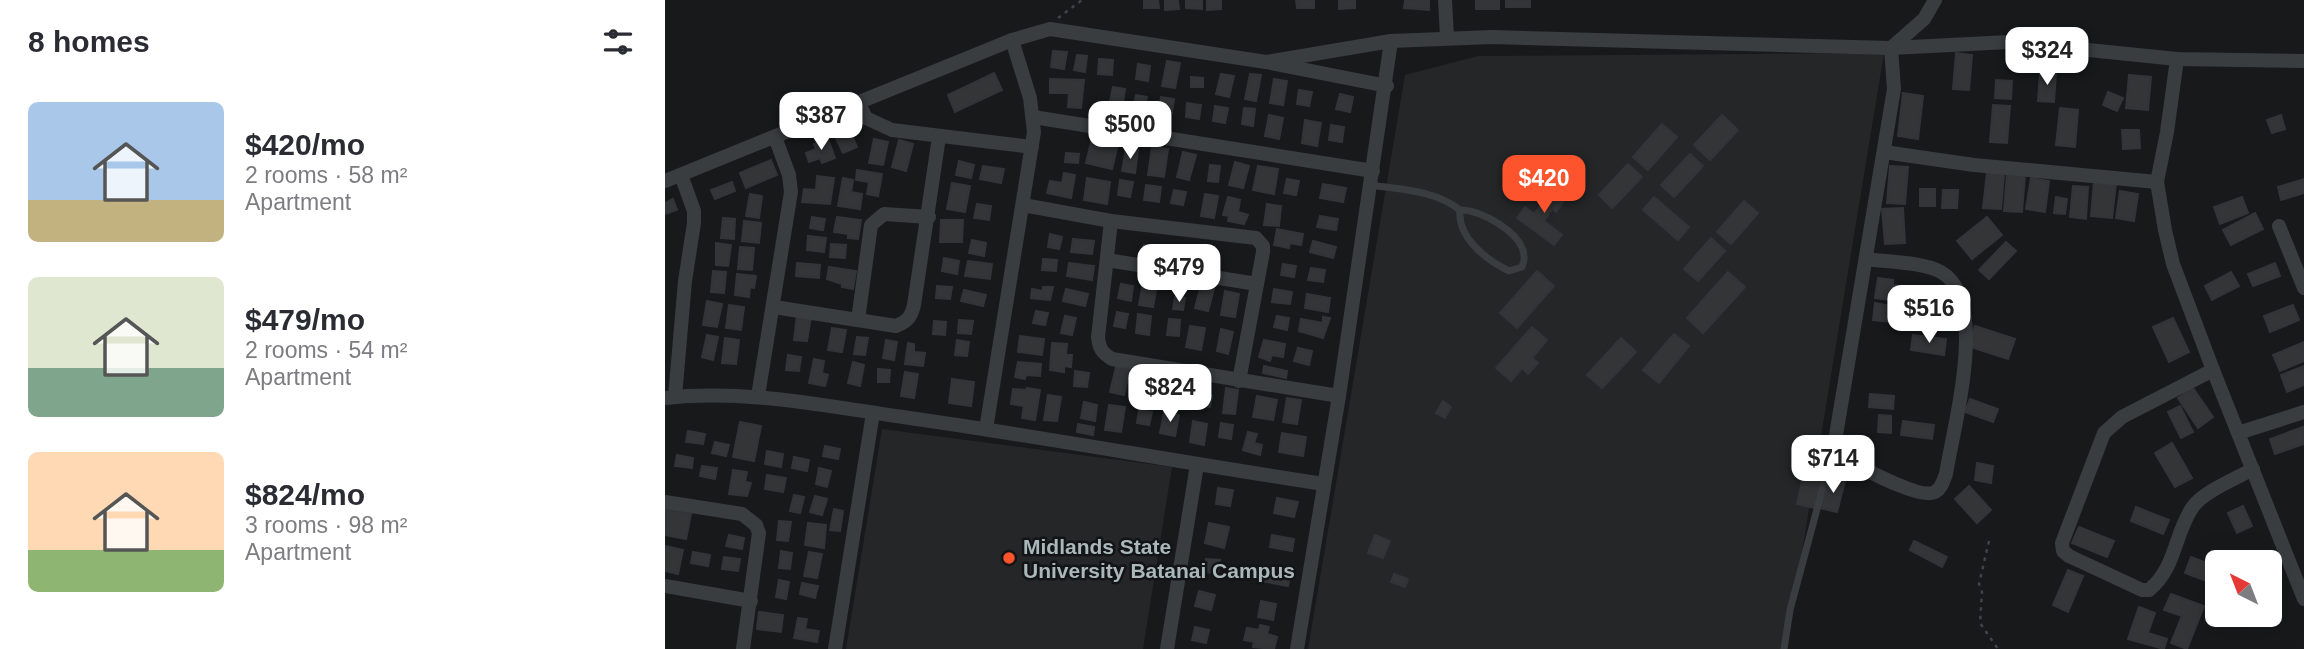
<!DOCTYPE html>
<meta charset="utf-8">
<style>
:root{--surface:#fff;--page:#f7f7f7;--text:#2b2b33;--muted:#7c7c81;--accent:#fd542d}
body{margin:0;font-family:Helvetica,sans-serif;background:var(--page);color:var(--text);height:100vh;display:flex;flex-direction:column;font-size:26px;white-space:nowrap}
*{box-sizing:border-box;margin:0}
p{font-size:23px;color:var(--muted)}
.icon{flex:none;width:38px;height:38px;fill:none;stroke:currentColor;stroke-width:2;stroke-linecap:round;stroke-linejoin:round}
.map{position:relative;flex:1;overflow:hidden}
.sheet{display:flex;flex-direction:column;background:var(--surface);width:665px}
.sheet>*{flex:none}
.needle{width:46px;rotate:318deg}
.tools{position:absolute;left:1540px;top:550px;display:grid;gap:14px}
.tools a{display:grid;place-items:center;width:77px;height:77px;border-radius:10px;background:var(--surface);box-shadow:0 7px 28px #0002;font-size:35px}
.price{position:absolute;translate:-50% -60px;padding:0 16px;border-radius:14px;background:#fff;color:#222;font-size:23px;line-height:46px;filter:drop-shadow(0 2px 4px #0008)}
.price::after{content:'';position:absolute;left:50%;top:42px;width:21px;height:16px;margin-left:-10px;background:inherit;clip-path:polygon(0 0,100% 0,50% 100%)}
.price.on{background:var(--accent);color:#fff}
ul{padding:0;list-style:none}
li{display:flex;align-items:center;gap:21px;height:175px;padding:0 28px}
li span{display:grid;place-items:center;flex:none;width:196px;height:140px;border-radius:10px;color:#555}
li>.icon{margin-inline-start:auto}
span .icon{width:84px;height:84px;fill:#fffc;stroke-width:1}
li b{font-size:30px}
h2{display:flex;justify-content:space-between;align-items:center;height:84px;padding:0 28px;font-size:30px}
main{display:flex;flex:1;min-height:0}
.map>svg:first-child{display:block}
.built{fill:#242628}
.building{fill:#333537;stroke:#323437;stroke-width:2}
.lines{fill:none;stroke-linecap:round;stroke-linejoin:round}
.path{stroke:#3f4547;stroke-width:2.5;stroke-dasharray:3.5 5;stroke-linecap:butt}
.lane{stroke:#393d40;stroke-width:7}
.street{stroke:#393d40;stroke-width:14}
.poi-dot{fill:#fd542d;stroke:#131416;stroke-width:2.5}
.labels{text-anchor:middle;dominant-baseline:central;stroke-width:5;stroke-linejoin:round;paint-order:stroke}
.poi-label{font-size:21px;font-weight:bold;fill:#aab7bb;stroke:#131416;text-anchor:start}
</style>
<main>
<section class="sheet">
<h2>8 homes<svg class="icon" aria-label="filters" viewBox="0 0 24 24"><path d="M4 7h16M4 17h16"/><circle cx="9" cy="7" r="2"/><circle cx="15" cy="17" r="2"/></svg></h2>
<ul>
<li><span style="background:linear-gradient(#a9c7e8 70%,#c2b280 0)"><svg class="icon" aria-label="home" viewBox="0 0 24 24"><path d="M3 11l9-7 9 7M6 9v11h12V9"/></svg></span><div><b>$420/mo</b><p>2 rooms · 58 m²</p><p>Apartment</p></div></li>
<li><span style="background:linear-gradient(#dfe7d0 65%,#7fa58c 0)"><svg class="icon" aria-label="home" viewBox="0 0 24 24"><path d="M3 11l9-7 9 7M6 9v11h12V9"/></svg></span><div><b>$479/mo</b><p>2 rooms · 54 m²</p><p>Apartment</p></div></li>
<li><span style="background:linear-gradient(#ffd9b3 70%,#8fb573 0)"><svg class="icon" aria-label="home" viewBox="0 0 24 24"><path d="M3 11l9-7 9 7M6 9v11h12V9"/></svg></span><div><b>$824/mo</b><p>3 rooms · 98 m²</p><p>Apartment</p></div></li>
</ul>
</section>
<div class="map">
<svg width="1639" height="649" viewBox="0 0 1639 649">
<rect width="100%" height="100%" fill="#18191b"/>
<g class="built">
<polygon points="1219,53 1121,649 643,649 740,75 813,56"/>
<polygon points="217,429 507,467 478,649 181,649"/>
</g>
<g class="building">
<polygon points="479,0 493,0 494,8 479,8"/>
<polygon points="500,0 513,0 514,9 500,10"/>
<polygon points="521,0 537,0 537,9 521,8"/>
<polygon points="542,0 556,0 556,9 542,10"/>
<polygon points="631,0 649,0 649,8 632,8"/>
<polygon points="674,0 690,0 690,8 674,9"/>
<polygon points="740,0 764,0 764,10 739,8"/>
<rect x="811" y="0" width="23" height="9"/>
<rect x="841" y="0" width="24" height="7"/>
<polygon points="388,51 402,52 399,69 386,67"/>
<polygon points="1291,53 1307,55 1304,90 1288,89"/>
<polygon points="412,55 422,56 420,72 409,70"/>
<polygon points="434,59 448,60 447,75 433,74"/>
<polygon points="502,61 515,63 510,88 497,86"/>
<polygon points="473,64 485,66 483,81 471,79"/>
<polygon points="1375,72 1391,73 1389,102 1373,101"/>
<polygon points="329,73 337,90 290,112 283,95"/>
<polygon points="556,74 569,76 564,97 551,94"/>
<polygon points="585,74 596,75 591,101 580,99"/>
<polygon points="1464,75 1486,77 1483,110 1461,108"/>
<polygon points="526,77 538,78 538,87 526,87"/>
<polygon points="385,79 419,80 416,108 403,107 404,93 385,93"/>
<polygon points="609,79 622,81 618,105 605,103"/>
<polygon points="1331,80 1347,81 1346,99 1330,98"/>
<polygon points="448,87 460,89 458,103 445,101"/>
<polygon points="634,90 647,92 644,106 632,104"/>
<polygon points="1443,92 1458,98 1452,111 1438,105"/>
<polygon points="1238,93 1258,96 1253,139 1233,136"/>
<polygon points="675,94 688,97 685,112 671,109"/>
<polygon points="471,95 482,97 479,110 468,108"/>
<polygon points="496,97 509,99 507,113 494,111"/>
<polygon points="522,103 536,105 534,119 521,117"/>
<polygon points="1328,105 1345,106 1342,143 1325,142"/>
<polygon points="550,106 563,108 560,123 548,121"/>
<polygon points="579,108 590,109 588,126 577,124"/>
<polygon points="1395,108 1413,110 1410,147 1391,145"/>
<polygon points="604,115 618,118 614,139 600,136"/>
<polygon points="1057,115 1073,130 1045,160 1029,145"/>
<polygon points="1616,115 1620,129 1607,133 1602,120"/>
<polygon points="640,120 656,123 652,146 637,143"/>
<polygon points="997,124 1012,137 983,170 968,157"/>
<polygon points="182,125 192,147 178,153 168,132"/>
<polygon points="666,125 679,127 677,142 664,140"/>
<polygon points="1457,130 1474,130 1475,148 1458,149"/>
<polygon points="427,138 453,144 447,169 421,163"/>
<polygon points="163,139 170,158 157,163 155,158 144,162 141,153 151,149 149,144"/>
<polygon points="209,139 223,142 218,165 204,163"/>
<polygon points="234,140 248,144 241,171 227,167"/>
<polygon points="487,147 503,149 499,177 483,175"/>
<polygon points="461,148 473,150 470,173 457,171"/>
<polygon points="518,152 531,155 524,180 512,177"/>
<polygon points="401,153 414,154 413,163 400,162"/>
<polygon points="1025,154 1038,166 1009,197 996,185"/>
<polygon points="106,160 112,175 81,188 75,173"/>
<polygon points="294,161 309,165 306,178 291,175"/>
<polygon points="570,162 584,166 578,188 564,185"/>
<polygon points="963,164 977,177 947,208 934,195"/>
<polygon points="545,165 555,166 553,182 543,181"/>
<polygon points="318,166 339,169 336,183 315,179"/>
<polygon points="593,166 613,169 609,194 588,190"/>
<polygon points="1225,166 1243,167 1240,204 1222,203"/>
<polygon points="192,170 217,174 213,196 202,194 204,182 191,180"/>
<polygon points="1322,172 1339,174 1336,209 1318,208"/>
<polygon points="399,173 410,175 406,198 382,193 385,181 397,183"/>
<polygon points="1342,174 1360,175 1357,212 1339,211"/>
<polygon points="152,176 169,178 165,204 137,202 139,189 151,190"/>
<polygon points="178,178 188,180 186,192 197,194 195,209 173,206"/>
<polygon points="422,178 445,182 442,204 419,200"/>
<polygon points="1366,178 1384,181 1380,212 1361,209"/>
<polygon points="622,179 634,181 631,195 619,193"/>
<polygon points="1639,179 1639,193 1616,200 1613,187"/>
<polygon points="455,180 468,182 465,197 453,195"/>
<polygon points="1429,181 1451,183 1447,218 1426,216"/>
<polygon points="67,182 70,191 50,199 46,190"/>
<polygon points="287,183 305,186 300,212 282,209"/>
<polygon points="658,184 681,188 678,202 655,198"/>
<polygon points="481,185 496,187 494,202 479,200"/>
<polygon points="883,185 901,198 891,212 887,209 879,221 897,235 889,245 852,218 860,207 869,214 878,202 874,199"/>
<polygon points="1408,186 1423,187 1421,219 1405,217"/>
<rect x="1255" y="189" width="15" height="17"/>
<polygon points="509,190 521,192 518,205 506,203"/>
<polygon points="1278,190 1293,190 1292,208 1277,208"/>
<polygon points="1455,191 1473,194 1469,221 1451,218"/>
<polygon points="85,194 97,196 94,218 81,216"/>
<polygon points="540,194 553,196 549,218 536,216"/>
<polygon points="563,197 575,200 573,212 583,215 579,224 563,221 564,216 558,215"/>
<polygon points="989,197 1024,227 1013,240 978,210"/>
<polygon points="1391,197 1402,199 1400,214 1389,213"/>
<polygon points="1577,197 1583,213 1555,224 1549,207"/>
<polygon points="8,199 12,210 0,214 0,203"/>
<polygon points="1079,201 1093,213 1066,244 1052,232"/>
<polygon points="312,204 326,206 324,220 309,218"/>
<polygon points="602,204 616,206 614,226 599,225"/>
<polygon points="1238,208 1240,243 1220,244 1217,209"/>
<polygon points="1590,213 1598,229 1566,245 1558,230"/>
<polygon points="655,216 673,219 671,230 652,227"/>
<polygon points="147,217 160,219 158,230 145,228"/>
<polygon points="172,217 196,220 193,239 183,238 183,234 169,232"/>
<polygon points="1322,217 1337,235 1307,259 1292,241"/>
<polygon points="58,218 70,219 69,239 56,238"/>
<polygon points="276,220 298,220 297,242 275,242"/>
<polygon points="79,221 96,223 94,243 77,241"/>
<polygon points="612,229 638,234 636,245 625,243 624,248 609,245"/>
<polygon points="385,234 397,237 394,249 383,247"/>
<polygon points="143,236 161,238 159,252 142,250"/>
<polygon points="1046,238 1060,251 1033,281 1019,269"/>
<polygon points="408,239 429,241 427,254 406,252"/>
<polygon points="307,240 321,243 319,256 304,253"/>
<polygon points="648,241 671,247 668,258 645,252"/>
<polygon points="1341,242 1351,251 1324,279 1314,270"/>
<polygon points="51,243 66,245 63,266 51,265"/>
<polygon points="166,244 181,245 180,258 165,257"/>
<polygon points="479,245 491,247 490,256 477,255"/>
<polygon points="75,247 89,248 87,270 73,269"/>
<polygon points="279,258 294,261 292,274 277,271"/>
<polygon points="378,259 392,260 391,271 377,270"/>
<polygon points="303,261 327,264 325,279 300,276"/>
<polygon points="132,263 155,265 154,278 131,276"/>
<polygon points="404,263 429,266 427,280 402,276"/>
<polygon points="1610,263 1615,276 1588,286 1583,274"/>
<polygon points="618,264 631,266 629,277 616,275"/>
<polygon points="164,267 191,271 188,289 177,287 177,284 162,279"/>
<polygon points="646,268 660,270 658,282 643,280"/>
<polygon points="48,271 61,272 59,293 46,292"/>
<polygon points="872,271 889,286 852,328 835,313"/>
<polygon points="1063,272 1080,287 1038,333 1022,318"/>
<polygon points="1566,272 1574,286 1547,300 1540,286"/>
<polygon points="72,274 91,276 89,288 85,287 84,297 70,295"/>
<polygon points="479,277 493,279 488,307 474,305"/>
<polygon points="1213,278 1228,280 1228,285 1248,288 1245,303 1210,298"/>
<polygon points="456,284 468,286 466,301 453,298"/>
<polygon points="536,285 549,289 543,311 530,308"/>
<polygon points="272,286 287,287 285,299 271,298"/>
<polygon points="378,287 388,287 385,300 366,298 367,289 378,291"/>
<polygon points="401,289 423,294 420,306 398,301"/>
<polygon points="609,289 627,292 625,304 607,302"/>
<polygon points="299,290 321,295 318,306 296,301"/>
<polygon points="560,291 574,294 570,317 556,315"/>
<polygon points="642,294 665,298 663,312 640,308"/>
<polygon points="510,297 520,298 518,310 508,309"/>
<polygon points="42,301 57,304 52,327 38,325"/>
<polygon points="1210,303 1237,308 1237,314 1240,314 1239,323 1208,320"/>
<polygon points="64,305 79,307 76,330 61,328"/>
<polygon points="1628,305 1634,320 1605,332 1599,316"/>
<polygon points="1247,307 1279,313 1276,329 1244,323"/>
<polygon points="371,311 383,313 380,325 368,323"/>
<polygon points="452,312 463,314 460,328 449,326"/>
<polygon points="473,314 486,316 484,335 471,333"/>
<polygon points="132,315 146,317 142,341 129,340"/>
<polygon points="400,316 411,318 407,335 396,333"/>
<polygon points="612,316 624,318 622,330 609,327"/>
<polygon points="658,317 665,318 658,338 634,331 636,319 658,323"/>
<polygon points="1508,318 1524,352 1504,362 1488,327"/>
<polygon points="504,319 515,320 514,336 502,335"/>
<polygon points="294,320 308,321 306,334 293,333"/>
<polygon points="269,321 281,322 280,335 268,334"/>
<polygon points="525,326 540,328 536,350 521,347"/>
<polygon points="1310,326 1350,339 1343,359 1303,346"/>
<polygon points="867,327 882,340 867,358 873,363 863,374 857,368 846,381 831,368"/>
<polygon points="167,328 181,330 177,352 163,350"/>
<polygon points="556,329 568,332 563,354 552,351"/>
<polygon points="1009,334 1024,346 994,383 978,370"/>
<polygon points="42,335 53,337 48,360 37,357"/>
<polygon points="1248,335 1281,339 1279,355 1246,350"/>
<polygon points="355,336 379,339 377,355 353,352"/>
<polygon points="192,337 203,338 200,355 189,354"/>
<polygon points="60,338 74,340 71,364 57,363"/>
<polygon points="956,338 971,352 937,388 922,375"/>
<polygon points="221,340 232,342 229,360 218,358"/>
<polygon points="292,340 304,342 302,356 290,355"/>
<polygon points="599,340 620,344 618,357 607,355 605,361 594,357"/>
<polygon points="1639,342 1639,361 1615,371 1608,355"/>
<polygon points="243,343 249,344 249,352 260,353 258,366 240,364"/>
<polygon points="387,343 402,344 401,355 407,355 406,367 399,366 399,372 385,370"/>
<polygon points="633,348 647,351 644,365 629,361"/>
<polygon points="123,355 136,357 134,371 121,370"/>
<polygon points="149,359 159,361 157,373 163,375 160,386 144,383"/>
<polygon points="188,362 199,365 195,386 183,383"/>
<polygon points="353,362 376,364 375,376 361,375 360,379 350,377"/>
<polygon points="599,366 622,371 621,378 598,373"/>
<polygon points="1639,366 1639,385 1622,392 1616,375"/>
<polygon points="451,367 465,370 459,395 445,392"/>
<polygon points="213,369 225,370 224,382 213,382"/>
<polygon points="410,371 424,373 422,387 409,386"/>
<polygon points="240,372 253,374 249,398 236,396"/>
<polygon points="480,373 495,377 489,402 474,398"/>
<polygon points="287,379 309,382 306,406 284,403"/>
<polygon points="507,384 520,387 515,404 503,401"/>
<polygon points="362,388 375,390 370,420 357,418 359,406 346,404 348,389 361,390"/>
<polygon points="561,388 573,390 570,414 558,413"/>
<polygon points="1528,388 1548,417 1533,428 1513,398"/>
<polygon points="535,393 547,396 545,407 532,404"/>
<polygon points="1205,394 1229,396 1228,409 1204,407"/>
<polygon points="383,395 396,397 392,421 379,420"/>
<polygon points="592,396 612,400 608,420 588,417"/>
<polygon points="622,398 636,400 632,424 618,422"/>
<polygon points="1305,399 1333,409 1328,422 1300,412"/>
<polygon points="778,401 786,407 780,418 771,413"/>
<polygon points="419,402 432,405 430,421 416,418"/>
<polygon points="444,405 460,407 456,432 440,430"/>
<polygon points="1515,406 1528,432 1516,438 1503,412"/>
<polygon points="474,410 487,412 484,425 472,423"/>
<polygon points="499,413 514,415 510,436 495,433"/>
<polygon points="1214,415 1226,416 1226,433 1213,432"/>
<polygon points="528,421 542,424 539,445 525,442"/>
<polygon points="1238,421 1269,425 1267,439 1236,435"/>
<polygon points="75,422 96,426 89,461 68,457"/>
<polygon points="556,423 568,425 566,439 554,437"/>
<polygon points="413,424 429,427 428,435 412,432"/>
<polygon points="1638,427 1639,444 1610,454 1605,439"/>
<polygon points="23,431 40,434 38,444 21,442"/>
<polygon points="583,432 592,434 589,443 597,445 595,455 578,450"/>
<polygon points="617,433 641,437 638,456 614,452"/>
<polygon points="50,442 64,445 61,456 47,453"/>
<polygon points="1507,443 1527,478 1510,487 1490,453"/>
<polygon points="160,446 175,449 173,459 158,456"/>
<polygon points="102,451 118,454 116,467 100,464"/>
<polygon points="12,455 28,458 27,468 10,466"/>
<polygon points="129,457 144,460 142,471 127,468"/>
<polygon points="1142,459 1160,463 1150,508 1132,504"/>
<polygon points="1312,463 1328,466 1326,483 1310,480"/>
<polygon points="37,466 52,468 50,479 35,476"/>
<polygon points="154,468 166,471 162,487 151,484"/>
<polygon points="68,470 82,472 80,482 86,483 82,496 64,494"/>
<polygon points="102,475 121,478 118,492 100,489"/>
<polygon points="1164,477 1180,481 1172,512 1155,508"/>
<polygon points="1304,486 1326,510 1312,523 1290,499"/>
<polygon points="553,488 568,490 565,506 551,504"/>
<polygon points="129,495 139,497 135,513 125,511"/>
<polygon points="150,496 162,499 157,515 145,512"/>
<polygon points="612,498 633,502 629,517 609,513"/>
<polygon points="1578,506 1587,526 1572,533 1563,513"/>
<polygon points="1471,507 1504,520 1498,534 1466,521"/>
<polygon points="1,509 26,514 21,539 0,535"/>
<polygon points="169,509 178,511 175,531 165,530"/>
<polygon points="114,521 126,522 123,541 112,540"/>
<polygon points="143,523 161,525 159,548 140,545"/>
<polygon points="544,523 564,527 559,548 540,543"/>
<polygon points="1414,527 1449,541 1442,557 1407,543"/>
<polygon points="64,535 79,538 77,549 61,546"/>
<polygon points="607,535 629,539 627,551 605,547"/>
<polygon points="710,535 725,541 718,558 703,553"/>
<polygon points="1249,541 1282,557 1277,567 1245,550"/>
<polygon points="0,546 18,550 13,574 0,571"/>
<polygon points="116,551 127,553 125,569 114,568"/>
<polygon points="28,552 45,555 43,566 26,563"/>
<polygon points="144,552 157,554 152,578 139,576"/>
<polygon points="59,557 75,559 73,571 57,569"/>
<polygon points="1526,557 1552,567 1549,584 1520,573"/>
<polygon points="541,559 555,560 553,573 539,572"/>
<polygon points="599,566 626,571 623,586 596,581"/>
<polygon points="1403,570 1418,576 1403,612 1388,605"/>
<polygon points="729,574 743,579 740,587 726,582"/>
<polygon points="114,580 124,582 121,599 111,597"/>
<polygon points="137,583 153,586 150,598 135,594"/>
<polygon points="534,591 550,595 546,610 530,606"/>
<polygon points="1506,594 1539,606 1522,649 1506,643 1517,616 1499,610"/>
<polygon points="596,601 611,604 608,620 593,617"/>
<polygon points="1474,607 1490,613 1483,633 1502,639 1499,649 1463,639"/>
<polygon points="94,612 118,615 116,632 92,629"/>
<polygon points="133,618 142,619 140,629 154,631 152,642 129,638"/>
<polygon points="595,625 604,627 602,634 612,637 609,649 588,647 589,642 579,640 582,628 594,630"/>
<polygon points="530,627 544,630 541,643 527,640"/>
</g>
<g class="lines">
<g class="path">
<polyline points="393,18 417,0"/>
<polyline points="1324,541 1314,584 1317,592 1315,623 1333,649"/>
</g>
<g class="lane">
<path d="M706,185C737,190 769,190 795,210C815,209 858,233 859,256C860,260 858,263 857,267L844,271C821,260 792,237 795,210"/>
<polyline points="1119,649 1125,610 1167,453"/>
</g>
<g class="street">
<polyline points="780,0 782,37"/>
<polyline points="1226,48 1259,19 1270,0"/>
<polyline points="1512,59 1502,132 1492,182 1500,230 1508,264 1548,370 1639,599"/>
<polyline points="601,62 726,41 827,37 1226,48 1344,42 1512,59 1639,61"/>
<polyline points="193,102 201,118 227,130 367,147"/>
<polyline points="368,117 708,171"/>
<polyline points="1219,152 1309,165 1492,182"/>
<polyline points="0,181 347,40 385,29 601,62 722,86"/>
<polyline points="358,205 446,221 591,238 598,246 598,252 574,381"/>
<path d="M446,221L433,337C434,348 437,353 447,359L674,396"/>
<polyline points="1614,226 1639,288"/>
<path d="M1201,259C1222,262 1258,262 1276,272C1325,300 1288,428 1281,474C1278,481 1277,488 1270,492C1254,501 1185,461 1168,453L1229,89L1226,48"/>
<polyline points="442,260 592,284"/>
<path d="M109,307L231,326C243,321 246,317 249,305L274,137"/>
<polyline points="193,320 206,225 219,214 264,217"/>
<path d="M1548,370L1457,417L1439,433L1397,543L1398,551L1404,556L1477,590H1484C1511,568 1509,535 1527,508C1537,492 1572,478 1588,469"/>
<polyline points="93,396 126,192 124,175 110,137"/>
<polyline points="10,397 20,281 29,223 29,211 16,175"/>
<path d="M0,398C80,389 159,406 238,417C379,437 519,463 659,484"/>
<polyline points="321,429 369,132 365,98 347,40"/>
<polyline points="1573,433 1639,412"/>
<polyline points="0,502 77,514 91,525 94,533 78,649"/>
<polyline points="0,586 86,601"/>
<polyline points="170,649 208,413"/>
<polyline points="502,649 532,465"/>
<polyline points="632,649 674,396 726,41"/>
</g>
</g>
<circle class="poi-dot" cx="344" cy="558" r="7"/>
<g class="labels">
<g class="poi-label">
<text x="358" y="546">Midlands State<tspan x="358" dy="24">University Batanai Campus</tspan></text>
</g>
</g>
</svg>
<div class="tools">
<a><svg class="needle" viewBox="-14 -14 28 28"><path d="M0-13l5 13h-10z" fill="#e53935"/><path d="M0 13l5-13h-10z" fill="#7c7c81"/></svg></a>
</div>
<b class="price" style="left:1382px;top:87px">$324</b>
<b class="price" style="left:156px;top:152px">$387</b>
<b class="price" style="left:465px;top:161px">$500</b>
<b class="price on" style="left:879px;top:215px">$420</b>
<b class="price" style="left:514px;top:304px">$479</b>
<b class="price" style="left:1264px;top:345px">$516</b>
<b class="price" style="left:505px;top:424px">$824</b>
<b class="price" style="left:1168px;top:495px">$714</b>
</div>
</main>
